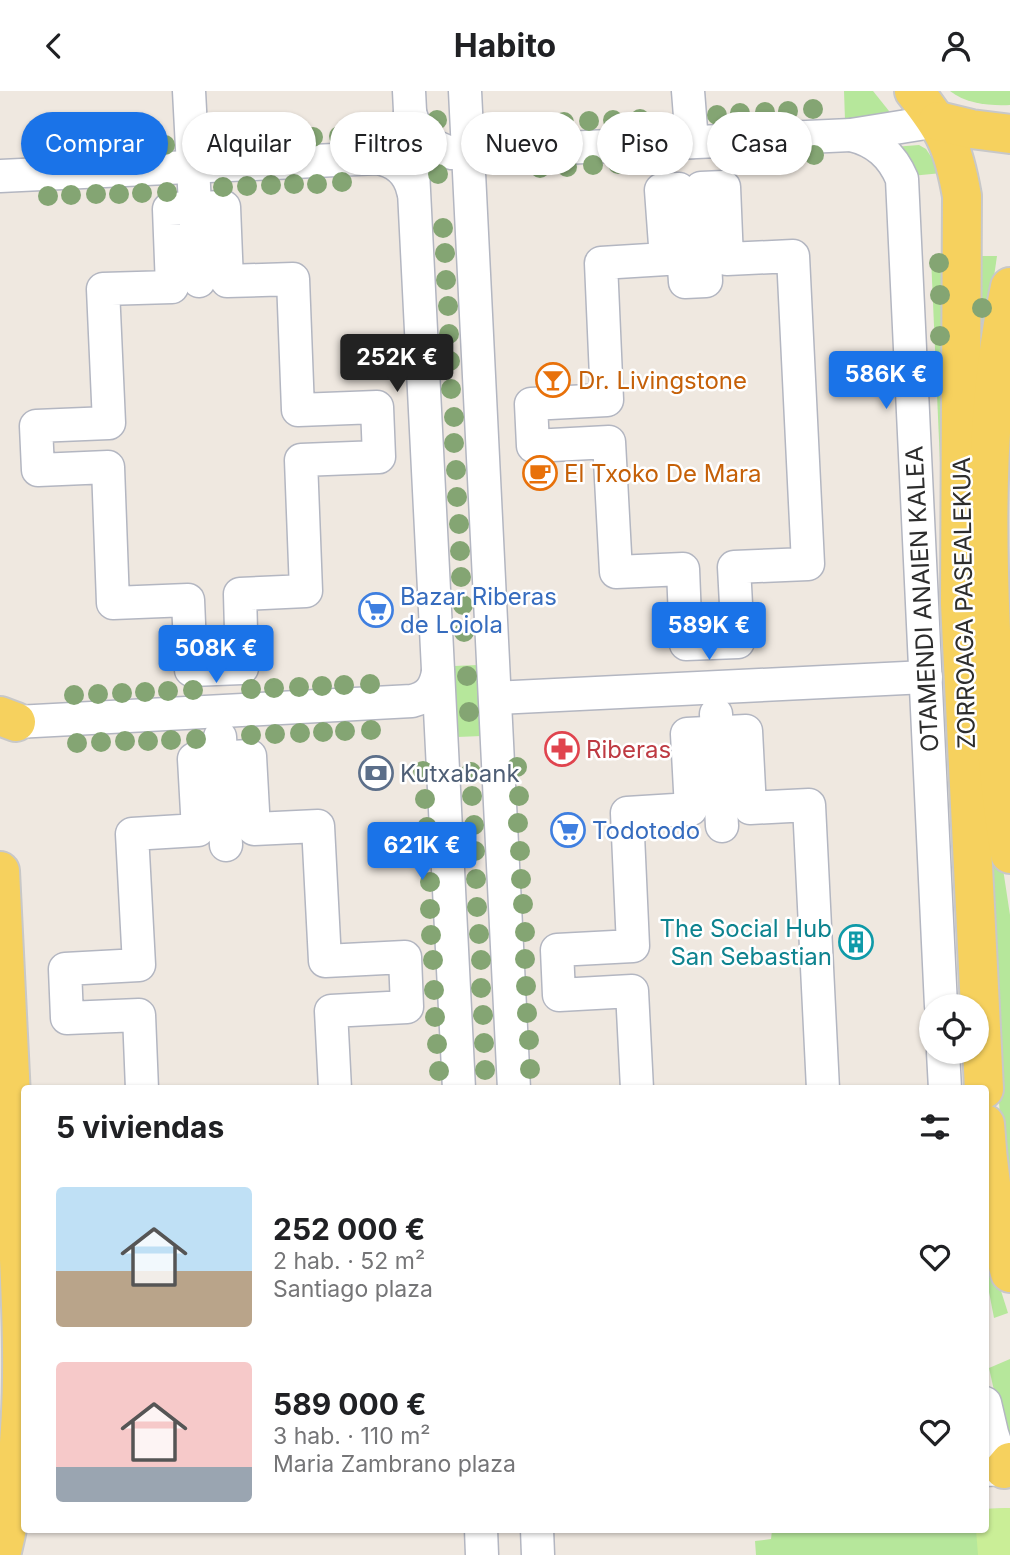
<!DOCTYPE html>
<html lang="es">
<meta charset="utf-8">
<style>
:root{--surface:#fff;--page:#f6f6f6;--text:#202124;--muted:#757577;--accent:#1a73e8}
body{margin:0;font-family:Inter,sans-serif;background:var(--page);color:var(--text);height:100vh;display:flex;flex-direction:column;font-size:26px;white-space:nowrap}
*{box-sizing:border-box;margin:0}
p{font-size:23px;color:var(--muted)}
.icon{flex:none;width:38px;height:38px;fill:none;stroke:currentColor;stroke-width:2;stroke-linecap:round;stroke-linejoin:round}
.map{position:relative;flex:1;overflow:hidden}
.side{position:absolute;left:21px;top:994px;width:968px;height:448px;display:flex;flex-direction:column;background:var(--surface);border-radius:7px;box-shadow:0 2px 5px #0004}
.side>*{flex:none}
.banner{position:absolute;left:21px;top:21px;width:970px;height:63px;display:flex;gap:14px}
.fabs{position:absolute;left:919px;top:903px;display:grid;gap:14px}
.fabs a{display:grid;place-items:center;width:70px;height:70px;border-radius:50%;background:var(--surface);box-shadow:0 2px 5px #0004;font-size:35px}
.price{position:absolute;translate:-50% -60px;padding:0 16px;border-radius:7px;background:var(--accent);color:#fff;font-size:23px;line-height:46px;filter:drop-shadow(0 2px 4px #0008)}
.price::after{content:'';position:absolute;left:50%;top:42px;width:21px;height:16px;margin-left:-10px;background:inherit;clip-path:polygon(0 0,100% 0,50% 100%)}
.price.active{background:#222;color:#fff}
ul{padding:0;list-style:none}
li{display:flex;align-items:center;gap:21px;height:175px;padding:0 35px}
li span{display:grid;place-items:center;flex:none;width:196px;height:140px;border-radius:7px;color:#555}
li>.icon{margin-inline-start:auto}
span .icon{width:84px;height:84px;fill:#fffc;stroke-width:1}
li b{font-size:30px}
h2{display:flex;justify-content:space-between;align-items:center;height:84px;padding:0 35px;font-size:30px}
.chip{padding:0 24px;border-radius:32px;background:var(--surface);box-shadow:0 2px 5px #0004;font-size:24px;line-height:63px}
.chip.active{background:var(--accent);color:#fff}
header{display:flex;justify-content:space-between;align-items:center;height:91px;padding:0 35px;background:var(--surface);font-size:32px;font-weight:700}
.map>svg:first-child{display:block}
.green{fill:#b6e79b}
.pitch{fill:#caee97}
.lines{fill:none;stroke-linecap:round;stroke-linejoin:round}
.minor-casing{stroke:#b3b6c1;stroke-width:35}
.major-casing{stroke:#c8c8c8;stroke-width:42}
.minor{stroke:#fff;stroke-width:32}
.major{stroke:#f6d15e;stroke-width:38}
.tree{fill:#84a573}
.labels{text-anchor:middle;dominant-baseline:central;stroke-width:5;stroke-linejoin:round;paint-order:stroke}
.food-label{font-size:24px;fill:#c56008;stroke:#fff;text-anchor:start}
.shop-label{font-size:24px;fill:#366cbe;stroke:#fff;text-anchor:start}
.street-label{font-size:24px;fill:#2d2d2d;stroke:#fff}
.health-label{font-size:24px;fill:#be3a42;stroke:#fff;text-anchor:start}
.service-label{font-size:24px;fill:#4e5e75;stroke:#fff;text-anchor:start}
.culture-label{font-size:24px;fill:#0d838f;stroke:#fff;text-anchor:end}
</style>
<header><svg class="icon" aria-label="back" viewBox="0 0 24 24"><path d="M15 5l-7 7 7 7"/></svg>Habito<svg class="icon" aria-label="person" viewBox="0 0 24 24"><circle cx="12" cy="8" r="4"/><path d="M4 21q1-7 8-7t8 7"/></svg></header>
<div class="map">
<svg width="1010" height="1464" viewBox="0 0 1010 1464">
<rect width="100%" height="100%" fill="#efe8e0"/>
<g class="green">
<polygon points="844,0 873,0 889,20 889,24 845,29"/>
<path d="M950,0H1010V14C991,15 966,13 950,0Z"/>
<polygon points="919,54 926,58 942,82 911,85 893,56"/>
<polygon points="950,165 942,418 931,166"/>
<polygon points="978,165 997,165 983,262 977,261"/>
<polygon points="478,574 482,645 457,646 454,575"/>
<path d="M990,692L1010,824V1112C990,973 992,832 990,692Z"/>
<polygon points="985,1149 1008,1222 994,1227 985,1180"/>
<polygon points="1010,1268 1010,1347 997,1313 989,1277"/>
<polygon points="1010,1417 1010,1464 756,1464 755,1450 771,1448 772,1439 985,1438 985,1418"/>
</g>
<polygon class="pitch" points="1010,1417 1010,1464 978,1464 976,1439 985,1438 985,1418"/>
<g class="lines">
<g class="minor-casing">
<g id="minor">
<polyline points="189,0 199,190"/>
<polyline points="409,0 459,998"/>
<polyline points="465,0 514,998"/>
<polyline points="688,0 692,51"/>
<path d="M410,22C417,44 430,56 452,62L851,44L938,30"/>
<path d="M851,44C876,50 892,64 902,88L941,915"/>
<path d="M0,85L377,67C396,70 409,81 413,100"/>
<polygon points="724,96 727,168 793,165 808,473 734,476 738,551 686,553 683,478 616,481 609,351 533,355 531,313 607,309 601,172 666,168 661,99 679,98 685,191 706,190 701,97"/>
<polygon points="224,116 227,190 293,188 298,319 377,316 379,366 301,369 306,500 240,503 242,577 191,579 188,509 113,512 108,376 38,379 36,335 109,332 103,198 172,196 169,118"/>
<polyline points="495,607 926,586"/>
<polyline points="716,623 722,735"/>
<path d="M16,631L412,610C428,606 435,598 438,581"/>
<polyline points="220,646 226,754"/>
<polyline points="943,961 945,998"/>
<polyline points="142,998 139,924 67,927 65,878 139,874 132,743 198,739 194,668 250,665 254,738 318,735 325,870 405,866 407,916 331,920 335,998"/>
<polyline points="637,998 632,900 559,904 557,859 633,855 627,722 691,718 687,643 746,640 750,717 809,714 823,998"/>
<polyline points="985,1312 992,1342 1004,1378 985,1379"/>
<polyline points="481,1438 482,1464"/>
<polyline points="537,1438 538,1464"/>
</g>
</g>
<g class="major-casing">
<g id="major">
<path d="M914,0C945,39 953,54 962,105L960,512L984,998"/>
<polyline points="938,30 971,38 1010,43"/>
<path d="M1010,196C986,310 986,425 991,540C993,614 997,690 1010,763"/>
<polyline points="0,625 16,631"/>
<path d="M0,780C5,889 11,999 16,1109C22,1230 31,1345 1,1464"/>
<path d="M985,1033C988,1085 996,1133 1010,1182"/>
<polyline points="1004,1378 1010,1371"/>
</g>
</g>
<use href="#minor" class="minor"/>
<use href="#major" class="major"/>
</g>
<g class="tree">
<circle cx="813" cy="18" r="10"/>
<circle cx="788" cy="20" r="10"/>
<circle cx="765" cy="21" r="10"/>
<circle cx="740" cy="22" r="10"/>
<circle cx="717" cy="24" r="10"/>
<circle cx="640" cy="28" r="10"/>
<circle cx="437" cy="29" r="10"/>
<circle cx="613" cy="29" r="10"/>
<circle cx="589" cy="30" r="10"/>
<circle cx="564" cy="31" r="10"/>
<circle cx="539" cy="33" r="10"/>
<circle cx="339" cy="45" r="10"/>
<circle cx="313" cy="46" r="10"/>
<circle cx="290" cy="47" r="10"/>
<circle cx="268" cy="48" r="10"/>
<circle cx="243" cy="49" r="10"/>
<circle cx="219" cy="50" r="10"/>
<circle cx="165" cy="54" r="10"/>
<circle cx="140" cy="55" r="10"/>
<circle cx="117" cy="56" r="10"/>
<circle cx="94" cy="57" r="10"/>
<circle cx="70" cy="58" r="10"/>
<circle cx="46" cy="59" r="10"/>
<circle cx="791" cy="64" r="10"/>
<circle cx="814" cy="64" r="10"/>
<circle cx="765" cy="66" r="10"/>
<circle cx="643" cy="72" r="10"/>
<circle cx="618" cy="73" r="10"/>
<circle cx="593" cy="74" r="10"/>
<circle cx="567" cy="76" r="10"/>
<circle cx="540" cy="77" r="10"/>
<circle cx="438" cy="83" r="10"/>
<circle cx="342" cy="91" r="10"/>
<circle cx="294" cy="93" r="10"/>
<circle cx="317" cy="93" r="10"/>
<circle cx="271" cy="94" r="10"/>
<circle cx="247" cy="95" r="10"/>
<circle cx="223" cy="96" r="10"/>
<circle cx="167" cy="101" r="10"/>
<circle cx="142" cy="102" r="10"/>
<circle cx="96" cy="103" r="10"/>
<circle cx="119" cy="103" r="10"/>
<circle cx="71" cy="104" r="10"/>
<circle cx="48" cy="105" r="10"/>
<circle cx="443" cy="137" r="10"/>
<circle cx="445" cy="162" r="10"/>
<circle cx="939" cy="172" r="10"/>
<circle cx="446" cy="189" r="10"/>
<circle cx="940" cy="204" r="10"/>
<circle cx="448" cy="215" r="10"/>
<circle cx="982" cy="217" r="10"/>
<circle cx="449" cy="243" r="10"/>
<circle cx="940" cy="245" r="10"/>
<circle cx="450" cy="270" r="10"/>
<circle cx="451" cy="298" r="10"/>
<circle cx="454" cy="326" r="10"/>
<circle cx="454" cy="352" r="10"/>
<circle cx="456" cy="379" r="10"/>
<circle cx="457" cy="406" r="10"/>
<circle cx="459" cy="433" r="10"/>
<circle cx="460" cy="460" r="10"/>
<circle cx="461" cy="486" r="10"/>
<circle cx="463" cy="514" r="10"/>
<circle cx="464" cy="541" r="10"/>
<circle cx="467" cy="585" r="10"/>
<circle cx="370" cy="593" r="10"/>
<circle cx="344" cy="594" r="10"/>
<circle cx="322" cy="595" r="10"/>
<circle cx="299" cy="596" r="10"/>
<circle cx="274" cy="597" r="10"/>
<circle cx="251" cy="598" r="10"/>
<circle cx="193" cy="599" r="10"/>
<circle cx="168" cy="600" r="10"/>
<circle cx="145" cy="601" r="10"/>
<circle cx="122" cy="602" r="10"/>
<circle cx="98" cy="603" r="10"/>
<circle cx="74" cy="604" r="10"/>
<circle cx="469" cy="621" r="10"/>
<circle cx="371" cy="639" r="10"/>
<circle cx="345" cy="640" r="10"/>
<circle cx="323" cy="641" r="10"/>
<circle cx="300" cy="642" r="10"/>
<circle cx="275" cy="643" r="10"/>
<circle cx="251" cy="644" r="10"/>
<circle cx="196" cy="648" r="10"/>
<circle cx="171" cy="649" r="10"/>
<circle cx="125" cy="650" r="10"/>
<circle cx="148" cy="650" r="10"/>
<circle cx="101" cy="651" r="10"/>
<circle cx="77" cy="652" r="10"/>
<circle cx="517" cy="676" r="10"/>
<circle cx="423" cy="680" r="10"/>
<circle cx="471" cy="681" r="10"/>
<circle cx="472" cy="705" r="10"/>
<circle cx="519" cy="705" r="10"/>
<circle cx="425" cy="708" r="10"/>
<circle cx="518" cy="732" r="10"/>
<circle cx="474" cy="734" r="10"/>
<circle cx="427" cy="736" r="10"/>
<circle cx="475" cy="760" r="10"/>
<circle cx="520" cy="760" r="10"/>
<circle cx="428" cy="763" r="10"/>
<circle cx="476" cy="788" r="10"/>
<circle cx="521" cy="788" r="10"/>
<circle cx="430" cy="791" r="10"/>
<circle cx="523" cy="813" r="10"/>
<circle cx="477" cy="816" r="10"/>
<circle cx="430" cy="818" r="10"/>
<circle cx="525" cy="841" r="10"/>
<circle cx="479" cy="843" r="10"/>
<circle cx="431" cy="844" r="10"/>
<circle cx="525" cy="868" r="10"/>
<circle cx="433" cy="869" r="10"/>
<circle cx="481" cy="869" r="10"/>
<circle cx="526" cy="895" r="10"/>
<circle cx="481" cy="897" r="10"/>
<circle cx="434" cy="899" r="10"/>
<circle cx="527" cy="922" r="10"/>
<circle cx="483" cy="924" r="10"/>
<circle cx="435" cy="926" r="10"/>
<circle cx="529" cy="949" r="10"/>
<circle cx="484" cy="952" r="10"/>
<circle cx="437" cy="953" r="10"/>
<circle cx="530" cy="978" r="10"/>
<circle cx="485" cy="979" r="10"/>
<circle cx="439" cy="980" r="10"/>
</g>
<defs>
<g id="bar-ring" transform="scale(1.75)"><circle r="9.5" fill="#fff" stroke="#e8710a" stroke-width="1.5"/><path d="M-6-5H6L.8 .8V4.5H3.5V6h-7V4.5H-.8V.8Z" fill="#e8710a"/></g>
<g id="cafe-ring" transform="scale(1.75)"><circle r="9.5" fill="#fff" stroke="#e8710a" stroke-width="1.5"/><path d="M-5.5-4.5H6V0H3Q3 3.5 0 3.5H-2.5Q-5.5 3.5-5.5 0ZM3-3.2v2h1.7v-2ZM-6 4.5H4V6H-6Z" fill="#e8710a"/></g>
<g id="supermarket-ring" transform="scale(1.75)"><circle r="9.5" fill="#fff" stroke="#3f7fe0" stroke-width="1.5"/><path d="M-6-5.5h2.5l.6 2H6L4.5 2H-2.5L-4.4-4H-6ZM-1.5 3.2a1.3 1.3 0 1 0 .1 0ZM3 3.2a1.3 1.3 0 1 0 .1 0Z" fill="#3f7fe0"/></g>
<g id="pharmacy-ring" transform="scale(1.75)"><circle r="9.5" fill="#fff" stroke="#e0444e" stroke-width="1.5"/><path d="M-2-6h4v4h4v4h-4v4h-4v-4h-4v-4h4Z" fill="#e0444e"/></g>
<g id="bank-ring" transform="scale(1.75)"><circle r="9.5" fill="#fff" stroke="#5c6f8a" stroke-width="1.5"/><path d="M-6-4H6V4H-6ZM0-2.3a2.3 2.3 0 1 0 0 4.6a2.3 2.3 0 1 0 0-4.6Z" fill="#5c6f8a"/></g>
<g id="building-ring" transform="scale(1.75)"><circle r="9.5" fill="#fff" stroke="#0f9aa8" stroke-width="1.5"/><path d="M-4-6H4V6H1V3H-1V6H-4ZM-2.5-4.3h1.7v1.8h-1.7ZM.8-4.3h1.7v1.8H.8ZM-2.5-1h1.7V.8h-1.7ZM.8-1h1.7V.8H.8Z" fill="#0f9aa8"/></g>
</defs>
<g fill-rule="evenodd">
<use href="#bar-ring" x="553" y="289"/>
<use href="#cafe-ring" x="540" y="382"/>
<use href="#supermarket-ring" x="376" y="519"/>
<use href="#pharmacy-ring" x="562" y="658"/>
<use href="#bank-ring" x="376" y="682"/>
<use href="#supermarket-ring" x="568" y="739"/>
<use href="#building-ring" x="856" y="851"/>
</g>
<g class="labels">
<g class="food-label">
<text x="578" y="289">Dr. Livingstone</text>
<text x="564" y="382">El Txoko De Mara</text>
</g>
<g class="shop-label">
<text x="400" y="505">Bazar Riberas<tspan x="400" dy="28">de Loiola</tspan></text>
<text x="592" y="739">Todotodo</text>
</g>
<g class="street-label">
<text transform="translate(922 508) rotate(-93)">OTAMENDI ANAIEN KALEA</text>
<text transform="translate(964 512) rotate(-91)">ZORROAGA PASEALEKUA</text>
</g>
<g class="health-label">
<text x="586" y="658">Riberas</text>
</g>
<g class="service-label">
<text x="400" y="682">Kutxabank</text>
</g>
<g class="culture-label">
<text x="832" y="837">The Social Hub<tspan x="832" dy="28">San Sebastian</tspan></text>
</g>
</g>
</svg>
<div class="fabs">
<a><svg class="icon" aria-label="locate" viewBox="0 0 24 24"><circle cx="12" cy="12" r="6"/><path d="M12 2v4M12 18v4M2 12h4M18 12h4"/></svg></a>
</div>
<b class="price active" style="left:397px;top:303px">252K €</b>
<b class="price" style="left:886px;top:320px">586K €</b>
<b class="price" style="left:709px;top:571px">589K €</b>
<b class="price" style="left:216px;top:594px">508K €</b>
<b class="price" style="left:422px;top:791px">621K €</b>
<div class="banner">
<a class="chip active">Comprar</a>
<a class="chip">Alquilar</a>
<a class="chip">Filtros</a>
<a class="chip">Nuevo</a>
<a class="chip">Piso</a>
<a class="chip">Casa</a>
</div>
<section class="side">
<h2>5 viviendas<svg class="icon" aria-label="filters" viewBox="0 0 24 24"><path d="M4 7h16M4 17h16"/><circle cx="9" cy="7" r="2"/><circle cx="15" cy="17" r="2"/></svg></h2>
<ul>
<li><span style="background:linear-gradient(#bfe0f5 60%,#b9a48a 0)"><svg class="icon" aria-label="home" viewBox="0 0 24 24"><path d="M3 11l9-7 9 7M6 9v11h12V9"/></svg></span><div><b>252 000 €</b><p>2 hab. · 52 m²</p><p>Santiago plaza</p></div><svg class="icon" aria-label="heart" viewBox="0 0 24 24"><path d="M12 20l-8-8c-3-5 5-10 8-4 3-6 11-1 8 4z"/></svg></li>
<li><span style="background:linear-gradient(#f6c9c9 75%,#9aa5b1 0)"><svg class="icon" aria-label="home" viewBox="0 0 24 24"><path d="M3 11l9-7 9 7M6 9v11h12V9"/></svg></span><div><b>589 000 €</b><p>3 hab. · 110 m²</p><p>Maria Zambrano plaza</p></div><svg class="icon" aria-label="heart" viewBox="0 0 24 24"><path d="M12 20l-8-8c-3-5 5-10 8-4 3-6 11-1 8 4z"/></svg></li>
</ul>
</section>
</div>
